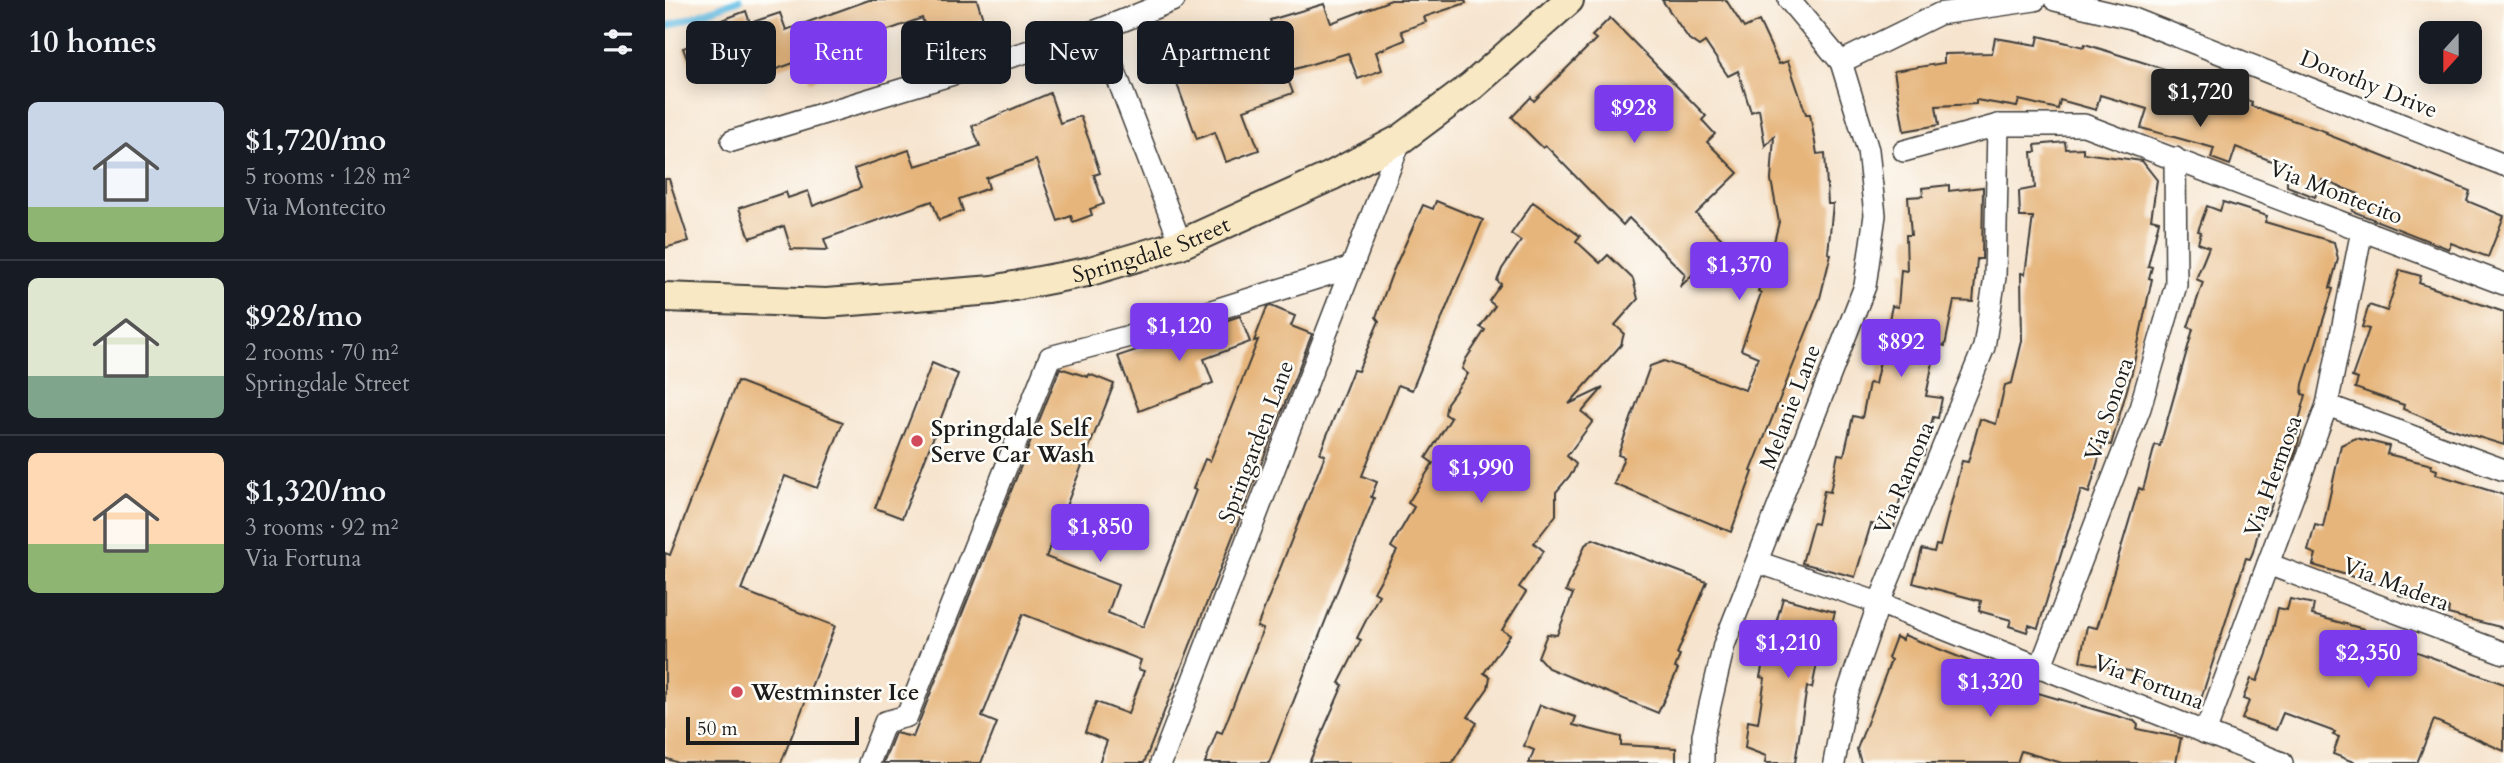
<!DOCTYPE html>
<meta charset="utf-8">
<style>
:root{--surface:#171b24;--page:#20242c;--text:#f1f3f6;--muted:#9ea1a6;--line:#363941;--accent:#7c3aed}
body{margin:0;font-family:Cardo,serif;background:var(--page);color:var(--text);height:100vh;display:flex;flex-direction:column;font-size:26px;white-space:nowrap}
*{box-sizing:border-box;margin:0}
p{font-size:23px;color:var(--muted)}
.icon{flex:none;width:38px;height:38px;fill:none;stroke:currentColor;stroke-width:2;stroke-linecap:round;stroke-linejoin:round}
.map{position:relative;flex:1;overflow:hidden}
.drawer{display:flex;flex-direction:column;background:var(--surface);width:665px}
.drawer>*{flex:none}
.banner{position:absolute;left:21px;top:21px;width:665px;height:63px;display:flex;gap:14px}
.needle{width:46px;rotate:201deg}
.controls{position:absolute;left:1754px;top:21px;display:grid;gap:14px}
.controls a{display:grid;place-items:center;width:63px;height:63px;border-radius:10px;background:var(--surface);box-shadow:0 4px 18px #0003;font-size:35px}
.scale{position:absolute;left:21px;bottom:18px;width:173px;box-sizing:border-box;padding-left:7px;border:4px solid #1c1c1c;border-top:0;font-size:19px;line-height:24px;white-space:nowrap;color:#1c1c1c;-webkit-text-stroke:5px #fdfcf7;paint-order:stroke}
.price{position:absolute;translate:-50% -60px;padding:0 16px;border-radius:7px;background:var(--accent);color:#fff;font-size:23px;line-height:46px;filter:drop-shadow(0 2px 4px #0008)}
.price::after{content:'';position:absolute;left:50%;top:42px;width:21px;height:16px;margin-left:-10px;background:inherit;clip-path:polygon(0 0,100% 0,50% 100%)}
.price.selected{background:#222;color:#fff}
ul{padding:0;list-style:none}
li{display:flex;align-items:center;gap:21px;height:175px;padding:0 28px}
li+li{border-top:2px solid var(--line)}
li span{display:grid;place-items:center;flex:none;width:196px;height:140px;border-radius:10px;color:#555}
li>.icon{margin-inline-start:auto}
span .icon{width:84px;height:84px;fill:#fffc;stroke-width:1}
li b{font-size:30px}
h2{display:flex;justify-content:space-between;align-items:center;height:84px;padding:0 28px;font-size:30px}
.tag{padding:0 24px;border-radius:10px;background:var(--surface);box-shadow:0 4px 18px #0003;font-size:24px;line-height:63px}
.tag.selected{background:var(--accent);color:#fff}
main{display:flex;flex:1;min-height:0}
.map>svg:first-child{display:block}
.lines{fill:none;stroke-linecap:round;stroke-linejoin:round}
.stream{stroke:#69c0e6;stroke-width:7}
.building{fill:#e6b57b}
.minor-casing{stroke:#3d3a37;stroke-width:24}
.secondary-casing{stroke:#3d3a37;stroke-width:32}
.minor{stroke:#fff;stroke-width:21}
.secondary{stroke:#f8e8c3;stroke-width:28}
.poi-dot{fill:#d1495b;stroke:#fdfcf7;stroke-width:2.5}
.labels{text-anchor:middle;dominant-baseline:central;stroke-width:5;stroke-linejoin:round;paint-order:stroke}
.street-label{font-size:23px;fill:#1c1c1c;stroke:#fdfcf7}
.poi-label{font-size:23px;font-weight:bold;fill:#1c1c1c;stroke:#fdfcf7;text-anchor:start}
</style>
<main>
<section class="drawer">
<h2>10 homes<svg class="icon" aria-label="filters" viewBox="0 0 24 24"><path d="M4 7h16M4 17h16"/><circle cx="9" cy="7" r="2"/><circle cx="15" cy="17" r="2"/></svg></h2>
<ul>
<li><span style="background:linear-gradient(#c9d6e8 75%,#8fb573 0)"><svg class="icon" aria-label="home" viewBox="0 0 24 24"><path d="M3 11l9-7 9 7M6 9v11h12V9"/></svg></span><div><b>$1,720/mo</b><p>5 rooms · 128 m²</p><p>Via Montecito</p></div></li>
<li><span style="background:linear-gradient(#dfe7d0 70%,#7fa58c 0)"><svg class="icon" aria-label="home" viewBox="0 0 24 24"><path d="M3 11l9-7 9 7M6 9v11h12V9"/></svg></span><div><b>$928/mo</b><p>2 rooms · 70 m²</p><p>Springdale Street</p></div></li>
<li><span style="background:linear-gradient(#ffd9b3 65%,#8fb573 0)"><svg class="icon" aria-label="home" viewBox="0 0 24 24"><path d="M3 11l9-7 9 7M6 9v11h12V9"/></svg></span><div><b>$1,320/mo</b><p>3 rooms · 92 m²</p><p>Via Fortuna</p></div></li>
</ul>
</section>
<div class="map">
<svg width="1839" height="763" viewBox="0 0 1839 763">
<rect width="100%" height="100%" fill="#fdfcf7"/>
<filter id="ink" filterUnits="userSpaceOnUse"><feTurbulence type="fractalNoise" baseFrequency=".0143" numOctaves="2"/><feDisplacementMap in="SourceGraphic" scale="14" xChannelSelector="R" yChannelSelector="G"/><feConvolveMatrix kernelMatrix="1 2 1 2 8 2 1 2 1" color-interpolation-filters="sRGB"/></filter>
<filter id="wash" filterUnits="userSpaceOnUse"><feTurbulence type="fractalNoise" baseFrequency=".00686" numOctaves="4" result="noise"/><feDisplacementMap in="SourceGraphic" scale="28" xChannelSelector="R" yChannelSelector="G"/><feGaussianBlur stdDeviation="1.57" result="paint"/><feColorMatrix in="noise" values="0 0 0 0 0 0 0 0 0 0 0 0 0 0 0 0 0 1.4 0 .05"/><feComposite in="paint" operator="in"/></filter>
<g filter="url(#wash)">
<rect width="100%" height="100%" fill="#f6e4ce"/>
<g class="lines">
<polyline class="stream" points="0,27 74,0"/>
</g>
<g id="blocks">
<g class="building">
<polygon points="204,0 312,0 318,19 264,37 257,18 192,41 199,61 145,81 137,60 109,70 103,53 29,78 18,48 46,38 49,23 81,11 85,23 115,13 121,30"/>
<polygon points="726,0 800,0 801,3 759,17 761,22 736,31 740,40 711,52 717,70 693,79 683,53 620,72 628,93 579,110 594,150 561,162 550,132 532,139 511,81 531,74 520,45 553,33 562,58 612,41 605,20 659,4 666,23"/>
<polygon points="997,0 1061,0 1079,28 1094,21 1114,64 1123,61 1141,114 1145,114 1152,154 1160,153 1163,204 1168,204 1163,253 1166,254 1155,298 1086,471 1088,472 1066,532 949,484 959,457 953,455 985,366 999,361 1080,390 1093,357 1076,350 1096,293 1093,291 1102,270 1114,222 1106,180 1109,136 1100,146 1094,109 1086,112 1073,71 1063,76 1040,42 1034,46 1024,39"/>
<polygon points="945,18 1041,116 1037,120 1050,134 1042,142 1073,173 1031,214 1060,242 1015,287 1020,274 964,218 958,225 881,146 878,148 847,117 866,97 869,101 931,39 927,36"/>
<polygon points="1374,36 1419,47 1420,44 1515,74 1514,78 1587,102 1586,106 1662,132 1661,134 1805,191 1802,201 1839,216 1823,257 1786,243 1784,249 1687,211 1694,194 1657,180 1650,197 1622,186 1622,167 1571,147 1565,165 1546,158 1549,148 1476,128 1482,109 1435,95 1431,110 1395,100 1393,109 1354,100 1352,107 1311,100 1311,104 1271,106 1274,125 1239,131 1229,71 1279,63 1279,54 1327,53 1330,38 1372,45"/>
<polygon points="385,93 395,123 415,116 424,140 435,173 429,175 439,204 425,209 427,215 408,222 406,216 393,221 371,160 321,178 324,188 294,199 298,211 274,220 267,201 159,239 163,250 126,249 119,226 85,238 74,208 121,192 123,198 143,191 148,206 196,188 189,169 244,150 250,166 294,153 315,146 307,126"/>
<polygon points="1400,142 1401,149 1418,148 1418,153 1477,161 1492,180 1486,219 1494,221 1483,266 1487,267 1484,278 1487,279 1467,372 1446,445 1438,443 1424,493 1416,490 1373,628 1364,625 1362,632 1344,626 1346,620 1314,611 1316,601 1248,583 1257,549 1269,552 1271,545 1275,546 1297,461 1303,462 1315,419 1331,424 1340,385 1347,383 1357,341 1356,273 1360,274 1368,217 1355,217 1354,191 1370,188 1367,152 1371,152 1370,145"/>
<polygon points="0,179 4,179 24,241 0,248"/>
<polygon points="1284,185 1284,191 1318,187 1317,259 1312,259 1308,302 1289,301 1280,346 1273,344 1271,347 1261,396 1277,398 1273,418 1268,417 1259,455 1253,454 1244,492 1237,490 1229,528 1206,524 1190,577 1137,563 1148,523 1152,524 1159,491 1165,492 1173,454 1179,455 1188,416 1197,418 1204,383 1210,384 1227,306 1233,307 1236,270 1242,271 1241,235 1246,235 1243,197 1258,196 1257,188"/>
<polygon points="771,201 818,220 747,390 733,385 697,476 712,482 706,497 709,498 604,763 540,763 552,731 557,733 598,629 592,627 660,455 655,453 688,370 693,371 714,321 711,317 728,271 758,205 768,209"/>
<polygon points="868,202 915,236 911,241 935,263 943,255 968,279 973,299 950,325 959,333 956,345 904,404 938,388 917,412 928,421 902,456 911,464 908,472 891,492 891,515 869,543 879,551 854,587 861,592 837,630 845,635 819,673 825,677 823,688 803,717 812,723 787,763 644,763 678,685 674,683 696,640 692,638 714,595 709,592 732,551 726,547 749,507 743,503 768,463 761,458 786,418 780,414 782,403 803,374 797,369 801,359 820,330 815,327 830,306 824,301 836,284 832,281 837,269 856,241 846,234"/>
<polygon points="1558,202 1602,216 1600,222 1669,242 1673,259 1665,288 1668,289 1638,384 1637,394 1641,395 1631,431 1636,432 1631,451 1625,467 1618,465 1616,470 1606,507 1602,515 1598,514 1588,552 1585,559 1581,558 1536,699 1481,683 1472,679 1474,673 1415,661 1422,626 1432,628 1474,488 1478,490 1490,445 1495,446 1528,329 1523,327 1538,282 1531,279 1544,247 1533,243 1536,232 1533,231 1542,206 1555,211"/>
<polygon points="1735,270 1756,276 1754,283 1839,312 1839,445 1781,427 1738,409 1739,405 1690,388 1693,379 1687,377 1704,329 1697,327 1704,305 1722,311"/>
<polygon points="606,306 630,316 626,326 647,334 479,763 434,763 442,741 420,732 431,702 463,714 479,671 473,669 476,660 358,614 317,717 332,723 316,763 218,763 230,733 248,737 395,368 423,377 424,374 449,384 381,557 453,585 443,613 478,627 531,490 528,489 540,459 545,461 593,340 589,341 602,307"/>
<polygon points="575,316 585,342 539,359 548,383 474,411 453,356"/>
<polygon points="267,363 293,374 237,518 210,508"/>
<polygon points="72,381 178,422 152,488 120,476 76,590 170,626 116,763 13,763 0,758 0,553 5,555"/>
<polygon points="1691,438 1724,446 1722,454 1767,465 1766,468 1772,470 1771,474 1839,495 1839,628 1783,614 1784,608 1734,595 1735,591 1648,565 1651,554 1643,551 1650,525 1658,527 1676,445"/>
<polygon points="928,539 1042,582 1012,654 1015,655 1010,668 1013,669 993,713 883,668 873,657 882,634 892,635 908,594 901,591 920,545"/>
<polygon points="1118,598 1170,612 1162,641 1157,639 1147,688 1142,687 1130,763 1100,763 1101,756 1080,748 1083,721 1093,723 1100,678 1095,677 1102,644 1105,645"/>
<polygon points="1625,599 1649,604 1647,615 1699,629 1698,632 1839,684 1839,751 1769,720 1752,763 1691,763 1668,754 1674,737 1668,735 1670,732 1618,713 1611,730 1577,719 1584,701 1578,699 1586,679 1592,681 1602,654 1613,608 1622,610"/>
<polygon points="1239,635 1329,671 1328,673 1373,693 1469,721 1473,725 1472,729 1516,738 1511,763 1397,763 1356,751 1352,763 1196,763 1192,749 1226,660 1223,658 1231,637 1237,640"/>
<polygon points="875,705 911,717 908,725 956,737 956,745 1011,748 1011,763 864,763 869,750 859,746"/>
</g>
</g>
</g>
<g filter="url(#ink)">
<use href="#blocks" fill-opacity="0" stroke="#3d3a37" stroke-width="2"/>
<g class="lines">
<g class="minor-casing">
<g id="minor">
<polyline points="1390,0 1466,18 1839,165"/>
<polyline points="434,30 516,244"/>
<polyline points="1176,62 1274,14 1370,0"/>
<polyline points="67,141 434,30 509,0"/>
<polyline points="1239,151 1333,125 1419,125 1839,284"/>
<polyline points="1662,405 1839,470"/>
<polyline points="1092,562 1214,603 1617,763"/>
<polyline points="1603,564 1839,653"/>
<polyline points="1375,668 1475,408 1511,285 1510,158"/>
<polyline points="1540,733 1662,405 1697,230"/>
<polyline points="204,763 220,722 242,716 385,357 480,332 687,267"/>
<polyline points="496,763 736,139"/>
<polyline points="1038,763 1038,735 1059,645 1200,286 1210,215 1203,150 1176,62 1124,0"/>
<polyline points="1169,763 1181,698 1214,603 1319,347 1330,277 1333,125"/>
</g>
</g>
<g class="secondary-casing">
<g id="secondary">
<path id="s1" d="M0,297L161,303L328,290L422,272L516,244L666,176L736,139L807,86L904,0"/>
</g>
</g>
<use href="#minor" class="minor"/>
<use href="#secondary" class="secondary"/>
</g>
</g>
<g class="poi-dot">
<circle cx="252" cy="441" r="7"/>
<circle cx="72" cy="692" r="7"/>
</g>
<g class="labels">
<g class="street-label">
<text transform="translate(1704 84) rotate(22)">Dorothy Drive</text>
<text transform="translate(1671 192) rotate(21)">Via Montecito</text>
<text stroke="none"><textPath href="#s1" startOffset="492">Springdale Street</textPath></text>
<text transform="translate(1125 407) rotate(-69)">Melanie Lane</text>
<text transform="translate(1444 409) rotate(-71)">Via Sonora</text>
<text transform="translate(591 442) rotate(-69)">Springarden Lane</text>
<text transform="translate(1608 476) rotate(-70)">Via Hermosa</text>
<text transform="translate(1239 478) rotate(-67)">Via Ramona</text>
<text transform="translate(1731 584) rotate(21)">Via Madera</text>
<text transform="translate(1484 682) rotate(21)">Via Fortuna</text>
</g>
<g class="poi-label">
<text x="266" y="428">Springdale Self<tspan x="266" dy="26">Serve Car Wash</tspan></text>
<text x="86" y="692">Westminster Ice</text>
</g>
</g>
</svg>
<div class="controls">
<a><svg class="needle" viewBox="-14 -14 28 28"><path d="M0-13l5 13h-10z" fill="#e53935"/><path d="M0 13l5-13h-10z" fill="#9ea1a6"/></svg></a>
</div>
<div class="scale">50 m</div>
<b class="price selected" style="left:1535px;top:129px">$1,720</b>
<b class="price" style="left:969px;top:145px">$928</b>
<b class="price" style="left:1074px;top:302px">$1,370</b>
<b class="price" style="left:514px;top:363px">$1,120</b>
<b class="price" style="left:1236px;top:379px">$892</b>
<b class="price" style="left:816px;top:505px">$1,990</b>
<b class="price" style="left:435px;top:564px">$1,850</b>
<b class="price" style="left:1123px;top:680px">$1,210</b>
<b class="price" style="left:1703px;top:690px">$2,350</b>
<b class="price" style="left:1325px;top:719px">$1,320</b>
<div class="banner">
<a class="tag">Buy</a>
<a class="tag selected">Rent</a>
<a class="tag">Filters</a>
<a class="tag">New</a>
<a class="tag">Apartment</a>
</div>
</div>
</main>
